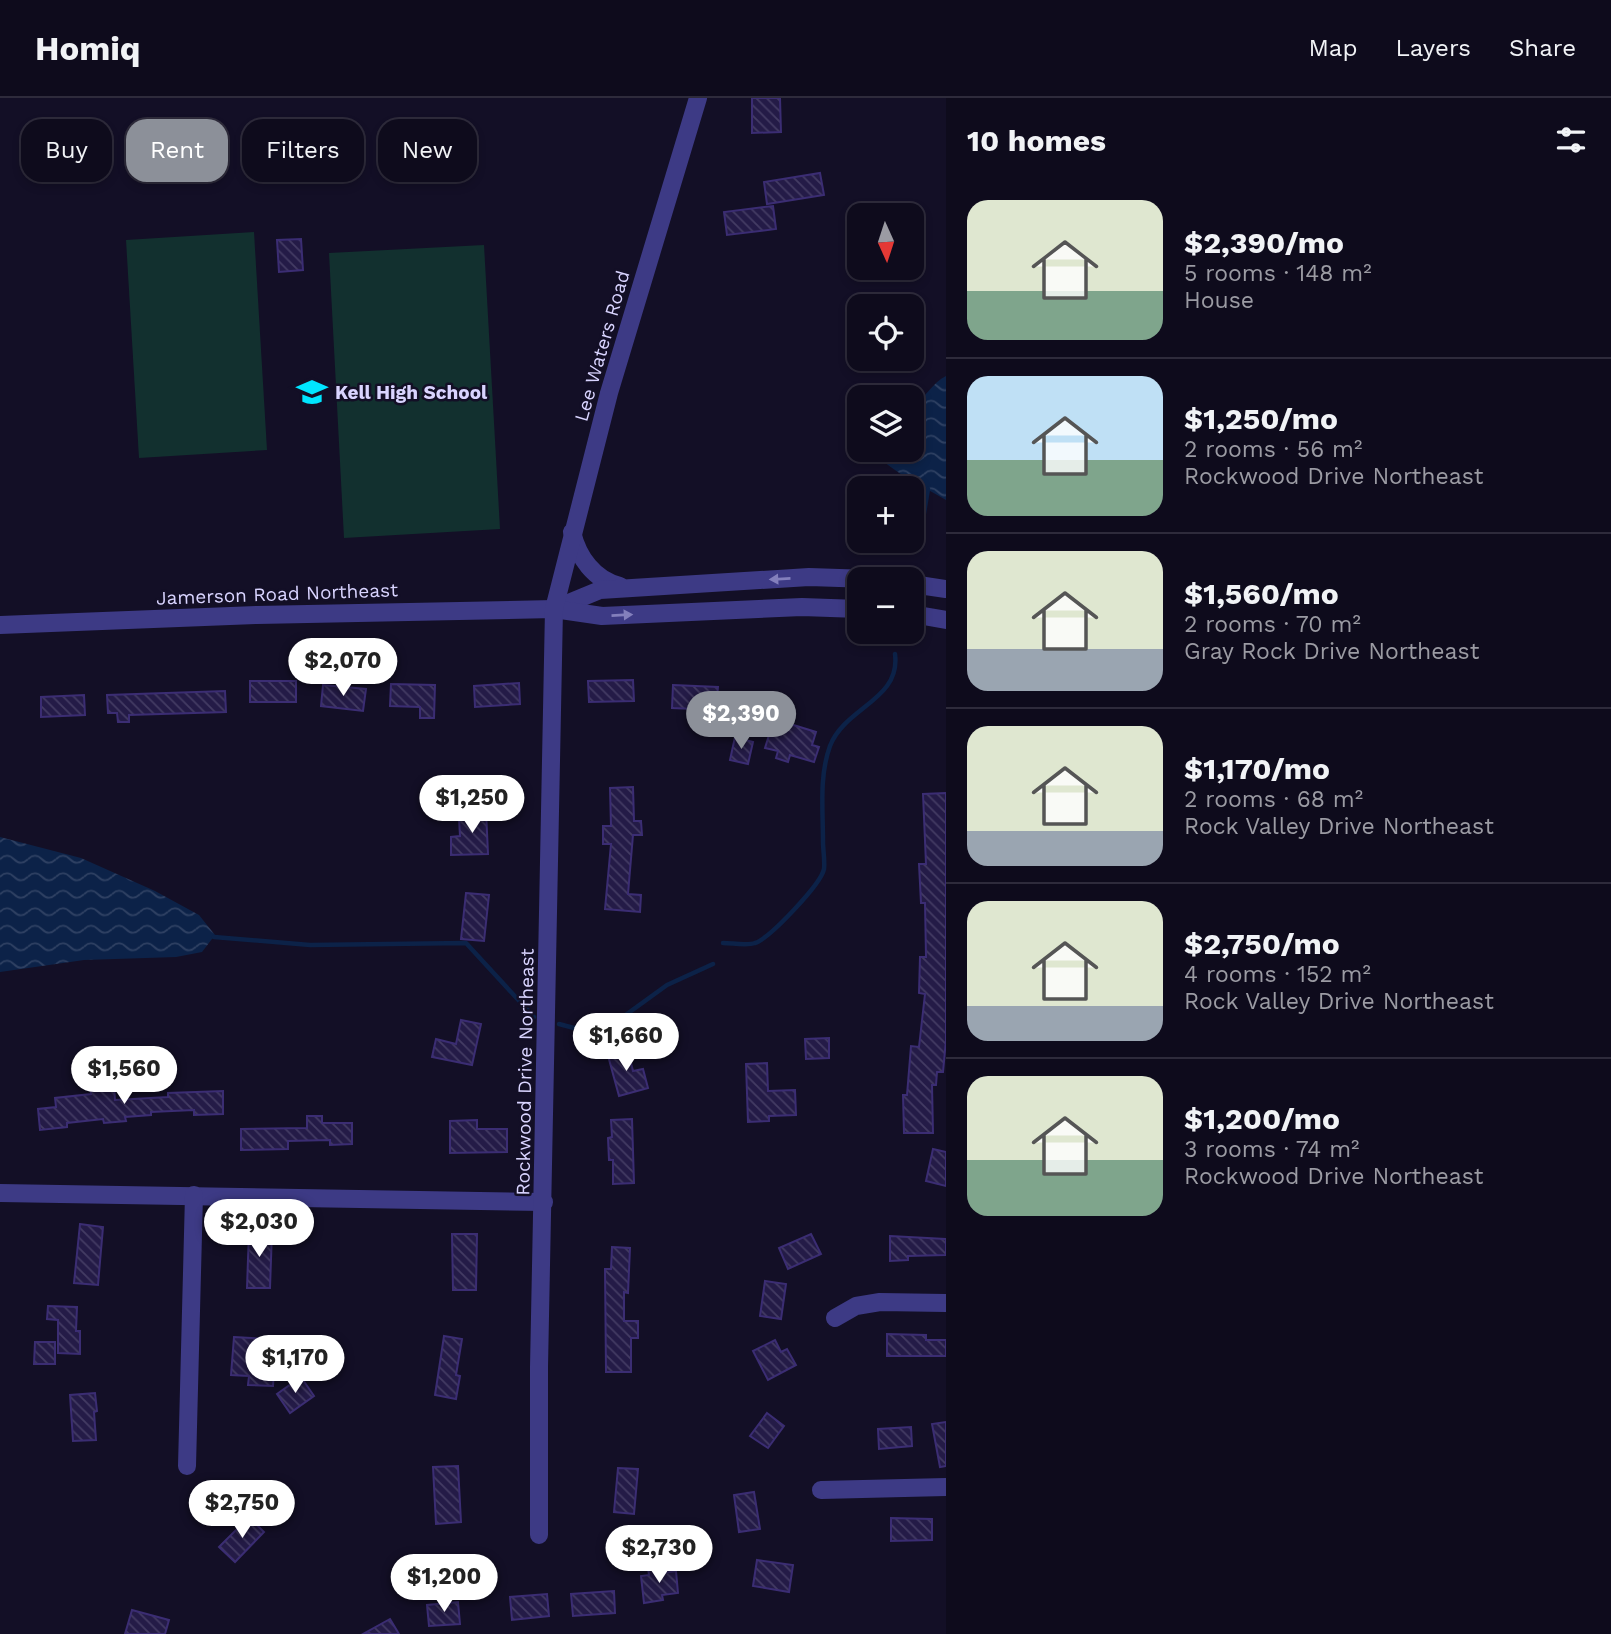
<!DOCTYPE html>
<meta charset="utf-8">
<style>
:root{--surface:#0e0b1c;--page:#171425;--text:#f1f3f6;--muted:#9b9ba3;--line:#2e2b3b;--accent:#8c9099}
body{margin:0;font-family:"Work Sans",sans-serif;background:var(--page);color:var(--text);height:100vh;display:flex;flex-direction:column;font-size:26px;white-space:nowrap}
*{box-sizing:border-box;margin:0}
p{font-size:23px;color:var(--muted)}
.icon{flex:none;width:38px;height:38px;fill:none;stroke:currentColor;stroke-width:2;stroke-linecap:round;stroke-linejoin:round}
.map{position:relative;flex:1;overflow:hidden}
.sheet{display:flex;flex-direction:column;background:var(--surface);width:665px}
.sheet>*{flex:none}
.guide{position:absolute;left:21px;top:21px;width:665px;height:63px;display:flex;gap:14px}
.needle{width:46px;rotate:177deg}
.controls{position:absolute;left:847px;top:105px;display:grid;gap:14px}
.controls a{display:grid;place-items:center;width:77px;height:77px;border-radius:14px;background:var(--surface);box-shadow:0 4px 10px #0003,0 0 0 2px var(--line);font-size:35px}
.price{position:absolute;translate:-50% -60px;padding:0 16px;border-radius:24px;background:#fff;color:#222;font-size:23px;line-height:46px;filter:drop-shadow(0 2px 4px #0008)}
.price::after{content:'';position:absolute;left:50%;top:42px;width:21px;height:16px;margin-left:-10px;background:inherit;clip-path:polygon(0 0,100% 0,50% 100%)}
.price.on{background:var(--accent);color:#fff}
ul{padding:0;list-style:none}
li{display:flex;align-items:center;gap:21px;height:175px;padding:0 21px}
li+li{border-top:2px solid var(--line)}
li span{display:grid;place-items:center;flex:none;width:196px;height:140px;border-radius:21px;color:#555}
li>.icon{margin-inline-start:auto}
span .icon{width:84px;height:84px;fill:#fffc;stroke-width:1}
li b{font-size:30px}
h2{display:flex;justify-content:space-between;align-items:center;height:84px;padding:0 21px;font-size:30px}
.pill{padding:0 24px;border-radius:21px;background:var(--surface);box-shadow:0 4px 10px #0003,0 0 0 2px var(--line);font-size:24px;line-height:63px}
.pill.on{background:var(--accent);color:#fff}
header{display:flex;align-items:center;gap:42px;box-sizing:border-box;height:98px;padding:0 35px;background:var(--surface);border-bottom:2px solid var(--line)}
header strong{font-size:33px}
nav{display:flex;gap:38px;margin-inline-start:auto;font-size:24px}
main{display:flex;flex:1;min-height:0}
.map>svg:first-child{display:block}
.garden{fill:#12302f}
.water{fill:url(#water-waves)}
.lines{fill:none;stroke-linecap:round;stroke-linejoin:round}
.stream{stroke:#0c2248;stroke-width:4.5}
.building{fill:url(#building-back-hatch);stroke:#3b2d73;stroke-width:2}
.minor{stroke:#3d3a85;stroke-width:18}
.oneway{fill:#837fbc}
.labels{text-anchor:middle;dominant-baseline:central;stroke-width:5;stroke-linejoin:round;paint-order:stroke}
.street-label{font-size:19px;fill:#d9d4ff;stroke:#130f26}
.poi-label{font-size:19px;font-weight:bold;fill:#d9d4ff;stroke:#130f26;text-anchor:start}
</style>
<header>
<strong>Homiq</strong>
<nav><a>Map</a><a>Layers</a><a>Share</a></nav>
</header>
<main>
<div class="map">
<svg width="946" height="1536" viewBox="0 0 946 1536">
<defs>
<pattern id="water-waves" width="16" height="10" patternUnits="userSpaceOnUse" patternTransform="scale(1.75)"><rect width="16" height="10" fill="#0c2248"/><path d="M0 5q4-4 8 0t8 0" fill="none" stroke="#2f4163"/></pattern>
<pattern id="building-back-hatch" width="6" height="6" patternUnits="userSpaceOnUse" patternTransform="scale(1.75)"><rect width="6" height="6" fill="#241b47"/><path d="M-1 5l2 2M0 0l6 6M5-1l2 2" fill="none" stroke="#433b63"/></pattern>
</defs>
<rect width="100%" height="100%" fill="#130f26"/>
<g class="garden">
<polygon points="254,134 267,352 139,360 126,142"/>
<polygon points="484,147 500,431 344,440 329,155"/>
</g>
<g class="water">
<path d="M946,278V402C921,387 891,374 872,352H912V310C924,301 933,284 946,278Z"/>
<polygon points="0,739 81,760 155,793 199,817 215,837 202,854 176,859 84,862 0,874"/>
</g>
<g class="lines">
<g class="stream">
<polyline points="912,440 920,439 928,391"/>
<polyline points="887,445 898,443"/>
<polyline points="214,839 310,847 466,845 534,919"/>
<path d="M723,845C732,845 747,848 755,845C770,840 821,786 824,771C825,762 823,752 823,744C823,712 819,678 830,648C845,609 901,602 895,556"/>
<polyline points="559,926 574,930 620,921 667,887 713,866"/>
</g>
</g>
<g class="building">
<polygon points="752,0 780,0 781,34 752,35"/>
<polygon points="820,75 824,97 767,106 764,84"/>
<polygon points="773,108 776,131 727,137 724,114"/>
<polygon points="301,141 303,172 279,174 277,142"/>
<polygon points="633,582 634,603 589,604 588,583"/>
<rect x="250" y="583" width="46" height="21"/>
<polygon points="519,585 520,606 475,609 474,588"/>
<polygon points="391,586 435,587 434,620 420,620 420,609 390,608"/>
<polygon points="323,587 366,591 363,613 321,608"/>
<polygon points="673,587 718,589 716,612 672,610"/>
<polygon points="225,593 226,614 129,617 129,624 118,624 117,615 108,615 107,597"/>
<polygon points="84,597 85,617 41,619 41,599"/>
<polygon points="774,621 816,634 812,647 819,649 814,664 790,657 788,664 776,660 778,653 765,650"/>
<polygon points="735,639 753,644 748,666 730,662"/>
<polygon points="633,689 634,723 641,723 642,737 633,737 628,796 641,797 640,814 605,811 611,746 603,746 603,728 611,728 610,690"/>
<polygon points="946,695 946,942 943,974 937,974 936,987 932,987 933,1035 904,1035 903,997 907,997 911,948 919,949 925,896 919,895 920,859 926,859 925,805 921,805 919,766 926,766 923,696"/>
<polygon points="486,712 488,756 451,757 451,739 460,738 459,721 467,720 467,713"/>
<polygon points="466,795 489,797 484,843 461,841"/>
<polygon points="461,922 481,926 472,967 432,959 436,941 456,946"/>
<polygon points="829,940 829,960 806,961 805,941"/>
<polygon points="627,949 633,973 643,971 648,990 619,998 607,954"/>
<polygon points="767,965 768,993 795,992 796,1017 769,1018 769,1023 748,1024 746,966"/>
<polygon points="104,984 104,986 114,986 115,1002 168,999 168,995 223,993 223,1016 194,1017 194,1012 151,1014 151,1017 125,1019 126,1023 104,1025 103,1021 67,1025 67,1029 40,1032 38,1011 56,1009 55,1000 91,996 90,985"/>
<polygon points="307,1018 322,1018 322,1025 352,1025 352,1046 330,1047 330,1042 288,1043 288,1051 241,1052 241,1031 307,1030"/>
<polygon points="632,1021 634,1085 613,1086 613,1062 609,1062 608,1040 612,1039 611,1022"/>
<polygon points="477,1022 477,1031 507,1031 507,1054 450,1055 450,1023"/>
<polygon points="933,1051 946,1054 946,1088 926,1083"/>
<polygon points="80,1126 103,1129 98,1187 74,1185"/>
<polygon points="249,1132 272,1133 270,1190 247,1190"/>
<polygon points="452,1136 477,1136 476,1192 453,1192"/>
<polygon points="811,1136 821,1156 788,1171 779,1150"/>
<polygon points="890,1138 946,1141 946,1157 908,1158 908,1162 890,1163"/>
<polygon points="612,1149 630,1150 628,1195 624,1194 624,1223 638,1223 638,1240 631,1240 631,1274 606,1274 605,1171 611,1171"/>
<polygon points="765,1183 786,1186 781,1221 760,1218"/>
<polygon points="48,1208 77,1209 76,1233 80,1233 80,1256 58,1255 58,1222 47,1221"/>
<polygon points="887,1236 926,1237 926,1242 946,1242 946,1258 887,1258"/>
<polygon points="444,1238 462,1241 456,1277 460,1278 456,1301 435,1297"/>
<polygon points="234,1239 283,1242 282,1260 275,1260 273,1288 248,1287 249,1278 231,1277"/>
<polygon points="775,1242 781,1254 787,1251 796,1267 768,1282 753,1253"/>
<polygon points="35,1244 55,1244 55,1266 34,1266"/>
<polygon points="301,1279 314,1298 290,1315 277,1296"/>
<polygon points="95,1295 97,1313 94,1314 96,1342 73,1343 70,1297"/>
<polygon points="767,1315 784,1328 768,1350 750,1338"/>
<polygon points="946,1324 946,1368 940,1369 932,1326"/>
<polygon points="911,1329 912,1348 879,1351 878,1331"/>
<polygon points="458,1368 461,1424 436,1426 433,1369"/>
<polygon points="618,1370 638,1371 634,1416 614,1414"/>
<polygon points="754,1394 760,1431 739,1434 734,1397"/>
<polygon points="249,1419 264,1434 235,1464 219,1449"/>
<polygon points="891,1420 932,1421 932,1442 891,1443"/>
<polygon points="757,1462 793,1467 789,1494 753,1488"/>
<polygon points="662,1469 663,1475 676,1473 678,1495 662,1497 663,1502 644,1505 641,1478 649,1477 648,1470"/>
<polygon points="614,1493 615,1515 573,1518 571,1496"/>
<polygon points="547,1496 549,1518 512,1522 510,1499"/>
<polygon points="458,1504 460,1526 429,1528 427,1507"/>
<polygon points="132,1512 169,1522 165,1536 125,1536"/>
<polygon points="390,1521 399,1536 363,1536"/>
</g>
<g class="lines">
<g class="minor">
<path d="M572,434C578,459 594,482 620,488"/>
<polyline points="912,486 946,491"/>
<polyline points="554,511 600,492 809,479 870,481"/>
<polyline points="912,516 946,522"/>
<polyline points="0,527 257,517 554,511 602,518 802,509 859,511"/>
<polyline points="0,1095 544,1104"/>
<polyline points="835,1220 856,1208 880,1204 946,1205"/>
<polyline points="187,1368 194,1097"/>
<polyline points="821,1392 946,1389"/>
<polyline points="539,1437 539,1269 554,511 609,295 698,0"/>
</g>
</g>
<defs><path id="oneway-solid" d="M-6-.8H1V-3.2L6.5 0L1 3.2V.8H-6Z" transform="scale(1.75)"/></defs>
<g class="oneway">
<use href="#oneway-solid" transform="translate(780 481) rotate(177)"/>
<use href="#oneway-solid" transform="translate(622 517) rotate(-3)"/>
</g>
<defs>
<g id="school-bare" transform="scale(2.415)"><path d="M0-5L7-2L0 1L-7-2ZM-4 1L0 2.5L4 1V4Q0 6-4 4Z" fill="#00e5ff" stroke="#130f26" stroke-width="2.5" paint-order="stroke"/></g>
</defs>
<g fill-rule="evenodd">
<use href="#school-bare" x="312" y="294"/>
</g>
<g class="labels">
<g class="street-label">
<text transform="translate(602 248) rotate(-74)">Lee Waters Road</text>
<text transform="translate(277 496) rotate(-2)">Jamerson Road Northeast</text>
<text transform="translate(525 974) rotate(-89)">Rockwood Drive Northeast</text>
</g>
<g class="poi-label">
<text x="335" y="294">Kell High School</text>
</g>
</g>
</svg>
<div class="controls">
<a><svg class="needle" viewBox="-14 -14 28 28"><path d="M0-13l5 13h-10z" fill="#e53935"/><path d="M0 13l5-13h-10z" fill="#9b9ba3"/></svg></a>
<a><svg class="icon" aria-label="locate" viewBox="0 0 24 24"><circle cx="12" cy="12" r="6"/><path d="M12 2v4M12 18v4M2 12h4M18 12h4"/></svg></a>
<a><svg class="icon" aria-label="layers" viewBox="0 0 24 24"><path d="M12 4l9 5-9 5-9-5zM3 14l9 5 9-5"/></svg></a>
<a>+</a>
<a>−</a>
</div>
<b class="price" style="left:343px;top:600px">$2,070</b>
<b class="price on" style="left:741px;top:653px">$2,390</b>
<b class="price" style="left:472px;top:737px">$1,250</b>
<b class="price" style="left:626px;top:975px">$1,660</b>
<b class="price" style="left:124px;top:1008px">$1,560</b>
<b class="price" style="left:259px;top:1161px">$2,030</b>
<b class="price" style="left:295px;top:1297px">$1,170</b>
<b class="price" style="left:242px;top:1442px">$2,750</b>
<b class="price" style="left:659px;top:1487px">$2,730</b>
<b class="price" style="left:444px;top:1516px">$1,200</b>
<div class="guide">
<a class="pill">Buy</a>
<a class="pill on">Rent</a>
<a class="pill">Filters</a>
<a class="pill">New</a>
</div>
</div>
<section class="sheet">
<h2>10 homes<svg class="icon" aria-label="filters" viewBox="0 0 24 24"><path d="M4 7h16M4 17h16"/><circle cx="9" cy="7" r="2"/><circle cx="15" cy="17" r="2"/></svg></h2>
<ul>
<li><span style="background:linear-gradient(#dfe7d0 65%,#7fa58c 0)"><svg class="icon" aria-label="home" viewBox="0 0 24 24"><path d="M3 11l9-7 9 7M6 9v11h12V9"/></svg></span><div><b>$2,390/mo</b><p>5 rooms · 148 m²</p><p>House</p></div></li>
<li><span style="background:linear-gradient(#bfe0f5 60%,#7fa58c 0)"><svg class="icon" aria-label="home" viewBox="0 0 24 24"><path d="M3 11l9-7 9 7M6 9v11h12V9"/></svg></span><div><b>$1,250/mo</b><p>2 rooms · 56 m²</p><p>Rockwood Drive Northeast</p></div></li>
<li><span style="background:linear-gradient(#dfe7d0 70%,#9aa5b1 0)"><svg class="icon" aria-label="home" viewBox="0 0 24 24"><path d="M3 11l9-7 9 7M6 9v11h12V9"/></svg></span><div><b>$1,560/mo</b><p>2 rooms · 70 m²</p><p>Gray Rock Drive Northeast</p></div></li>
<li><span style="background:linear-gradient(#dfe7d0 75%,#9aa5b1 0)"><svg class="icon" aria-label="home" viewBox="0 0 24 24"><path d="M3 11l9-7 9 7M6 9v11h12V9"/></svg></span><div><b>$1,170/mo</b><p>2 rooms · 68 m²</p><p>Rock Valley Drive Northeast</p></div></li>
<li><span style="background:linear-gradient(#dfe7d0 75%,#9aa5b1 0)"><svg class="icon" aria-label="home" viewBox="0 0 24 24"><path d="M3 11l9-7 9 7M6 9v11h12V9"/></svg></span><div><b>$2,750/mo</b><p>4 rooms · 152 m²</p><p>Rock Valley Drive Northeast</p></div></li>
<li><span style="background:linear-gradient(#dfe7d0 60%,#7fa58c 0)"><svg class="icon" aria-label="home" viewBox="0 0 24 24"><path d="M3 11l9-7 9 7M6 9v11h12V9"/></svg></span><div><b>$1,200/mo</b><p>3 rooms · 74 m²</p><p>Rockwood Drive Northeast</p></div></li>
</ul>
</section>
</main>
